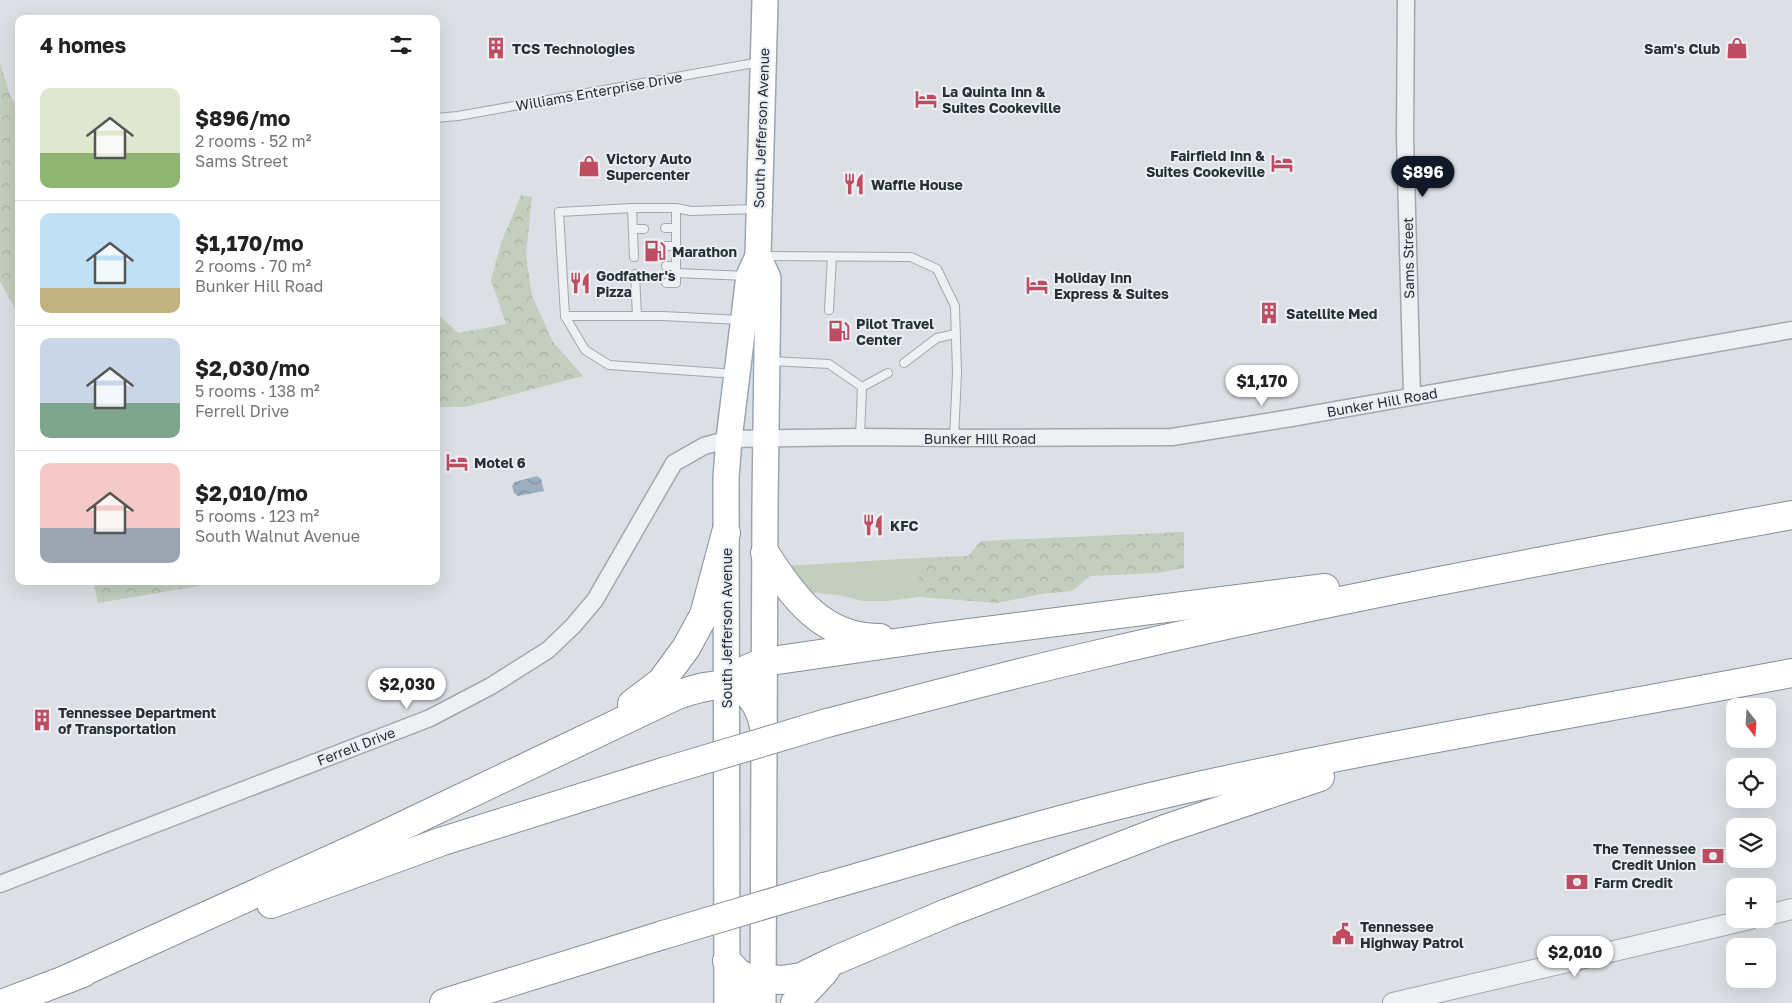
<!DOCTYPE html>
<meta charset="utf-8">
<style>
:root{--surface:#fff;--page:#f6f6f6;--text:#222;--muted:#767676;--line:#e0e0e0;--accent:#111827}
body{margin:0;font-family:"Golos Text",sans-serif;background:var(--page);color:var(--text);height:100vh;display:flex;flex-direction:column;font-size:19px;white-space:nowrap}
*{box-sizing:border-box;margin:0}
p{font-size:16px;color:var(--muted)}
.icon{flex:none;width:28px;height:28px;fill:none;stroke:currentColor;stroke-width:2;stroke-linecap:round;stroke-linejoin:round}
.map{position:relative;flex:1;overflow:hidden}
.drawer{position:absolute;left:15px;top:15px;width:425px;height:570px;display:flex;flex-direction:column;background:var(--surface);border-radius:10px;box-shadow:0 5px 20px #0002}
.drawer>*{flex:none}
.needle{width:32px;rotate:163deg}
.buttons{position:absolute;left:1726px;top:698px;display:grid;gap:10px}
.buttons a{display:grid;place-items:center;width:50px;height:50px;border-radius:10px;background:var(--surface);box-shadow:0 5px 20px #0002;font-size:25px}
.price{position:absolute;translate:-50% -42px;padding:0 11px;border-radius:18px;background:#fff;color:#222;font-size:16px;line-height:32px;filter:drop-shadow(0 1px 2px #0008)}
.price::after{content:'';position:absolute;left:50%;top:30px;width:15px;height:11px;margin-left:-8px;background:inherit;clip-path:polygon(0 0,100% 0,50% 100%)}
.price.on{background:var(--accent);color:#fff}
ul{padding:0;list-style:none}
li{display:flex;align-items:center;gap:15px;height:125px;padding:0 25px}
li+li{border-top:1px solid var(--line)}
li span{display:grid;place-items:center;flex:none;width:140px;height:100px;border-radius:10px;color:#555}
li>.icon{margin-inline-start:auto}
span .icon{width:60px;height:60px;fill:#fffc;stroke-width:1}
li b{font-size:21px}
h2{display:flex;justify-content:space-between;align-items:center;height:60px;padding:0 25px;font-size:21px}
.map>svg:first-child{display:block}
.grass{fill:#c3cebe}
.forest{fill:url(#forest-crowns)}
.water{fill:url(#water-waves)}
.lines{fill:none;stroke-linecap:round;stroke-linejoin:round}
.service-casing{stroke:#a2a7ae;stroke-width:10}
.minor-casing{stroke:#a2a7ae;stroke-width:19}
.tertiary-casing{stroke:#a2a7ae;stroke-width:22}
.primary-casing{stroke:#9da5af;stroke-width:28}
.motorway-casing{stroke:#858e9a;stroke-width:30}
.service{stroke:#eef0f4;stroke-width:8}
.minor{stroke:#eef0f4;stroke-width:16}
.tertiary{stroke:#eef0f4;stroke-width:20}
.primary{stroke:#fff;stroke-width:25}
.motorway{stroke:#fff;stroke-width:28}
.motorway-bridge-casing{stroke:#858e9a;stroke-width:30;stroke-linecap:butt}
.motorway-bridge{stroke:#fff;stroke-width:28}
.labels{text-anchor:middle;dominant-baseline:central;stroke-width:4;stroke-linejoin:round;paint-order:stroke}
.poi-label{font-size:14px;font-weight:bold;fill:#282f39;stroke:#ebeff3;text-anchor:start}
.street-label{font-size:14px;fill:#282f39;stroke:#ebeff3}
</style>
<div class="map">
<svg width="1792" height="1003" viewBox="0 0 1792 1003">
<defs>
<pattern id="forest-crowns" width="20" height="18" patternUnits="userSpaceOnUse" patternTransform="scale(1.25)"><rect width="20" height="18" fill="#c3cebe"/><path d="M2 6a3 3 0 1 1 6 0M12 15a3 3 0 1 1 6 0" fill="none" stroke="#a8b1a4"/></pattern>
<pattern id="water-waves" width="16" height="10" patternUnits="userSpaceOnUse" patternTransform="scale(1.25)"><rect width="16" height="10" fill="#9bafc1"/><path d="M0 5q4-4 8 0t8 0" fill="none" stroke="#7e8f9e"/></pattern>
</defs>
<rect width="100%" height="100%" fill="#dce0e5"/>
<polygon class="grass" points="919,558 919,597 887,601 863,601 838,595 806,592 783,566"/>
<g class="forest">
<polygon points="0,63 11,98 19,108 19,316 0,281"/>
<polygon points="521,195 532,197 526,255 532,296 553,342 583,376 465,407 436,407 436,312 458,333 506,324 491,280 501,243"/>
<polygon points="1184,532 1184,568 1157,573 1090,576 1072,591 1042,594 997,603 919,597 919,558 968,556 981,541"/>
<polygon points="93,581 228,581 98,603"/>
</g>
<polygon class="water" points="537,476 541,479 544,491 518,496 514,493 512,486 515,482"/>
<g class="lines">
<g class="service-casing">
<g id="service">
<polyline points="436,118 458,116 760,62"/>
<polyline points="632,208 634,257"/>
<polyline points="676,208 676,273 747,276"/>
<polyline points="665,228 676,228"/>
<polyline points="633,229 644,229"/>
<polyline points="665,246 676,246"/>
<polyline points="763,256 911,257 937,269 955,306 957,373 954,438"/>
<polyline points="666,266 676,266"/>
<polyline points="635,274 637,316"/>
<polyline points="666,283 676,283 676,273"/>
<polyline points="829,310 832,257"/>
<polyline points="565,316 663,316 740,320"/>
<polyline points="771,361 829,364 862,387 860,437"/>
<polyline points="904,363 937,338 955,334"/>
<polyline points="735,374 609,365 585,350 565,316 559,212 632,208 676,208 691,211 756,209"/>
<polyline points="862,387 888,373"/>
</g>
</g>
<g class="minor-casing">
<g id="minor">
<polyline points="1406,0 1405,137 1412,396"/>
<polyline points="0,884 430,718 491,686 548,650 573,626 595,600 674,463 704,446 729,439 860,437 975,438 1172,437 1291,418 1792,330"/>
</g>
</g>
<g class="tertiary-casing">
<g id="tertiary">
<polyline points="1768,915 1792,909"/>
<polyline points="1393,1003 1750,919"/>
</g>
</g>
<g class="primary-casing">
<g id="primary">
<polyline points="758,256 768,278 765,503 763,1003"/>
<polyline points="727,1003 726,478 729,439 749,276 758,256 765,0"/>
</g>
</g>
<g class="motorway-casing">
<g id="motorway">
<path d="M765,553C793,597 823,639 880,638"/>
<polyline points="727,685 747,669 764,662 937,637 1325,588"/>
<polyline points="632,704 661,682 686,648 704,615 726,533"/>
<path d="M827,723C912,701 996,678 1082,658C1317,602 1554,558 1792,515"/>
<path d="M824,887C947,852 1069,815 1194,787C1392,743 1593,711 1792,673"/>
<polyline points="271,904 443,841 663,772"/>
<polyline points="727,961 737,972 745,977 781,980 801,977 836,960 947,913 1165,829 1320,777"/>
<path d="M67,979L369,842L675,696C716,681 753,674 764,727"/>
<polyline points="4,1003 83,973"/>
<polyline points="444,1003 663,935"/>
<polyline points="731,1003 751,994 763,979"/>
<polyline points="795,1003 825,971"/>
</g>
</g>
<use href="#service" class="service"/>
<use href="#minor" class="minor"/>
<use href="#tertiary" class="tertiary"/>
<use href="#primary" class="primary"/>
<use href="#motorway" class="motorway"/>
<g class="motorway-bridge-casing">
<g id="motorway-bridge">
<polyline points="663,772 827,723"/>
<polyline points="663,935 824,887"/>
</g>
</g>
<use href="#motorway-bridge" class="motorway-bridge"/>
</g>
<defs>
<g id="building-bare" transform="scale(1.725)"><path d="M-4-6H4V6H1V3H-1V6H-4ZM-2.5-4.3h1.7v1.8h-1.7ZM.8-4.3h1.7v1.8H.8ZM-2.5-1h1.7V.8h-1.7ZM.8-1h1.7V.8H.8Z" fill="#be4d62" stroke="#ebeff3" stroke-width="2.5" paint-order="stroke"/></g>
<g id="shop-bare" transform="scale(1.725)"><path d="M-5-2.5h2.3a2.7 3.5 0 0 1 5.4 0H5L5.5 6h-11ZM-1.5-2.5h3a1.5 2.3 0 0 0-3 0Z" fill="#be4d62" stroke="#ebeff3" stroke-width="2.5" paint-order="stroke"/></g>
<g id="hotel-bare" transform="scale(1.725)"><path d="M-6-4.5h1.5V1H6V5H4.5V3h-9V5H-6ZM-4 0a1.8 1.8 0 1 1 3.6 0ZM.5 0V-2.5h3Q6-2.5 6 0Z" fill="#be4d62" stroke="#ebeff3" stroke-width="2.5" paint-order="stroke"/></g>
<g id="restaurant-bare" transform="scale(1.725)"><path d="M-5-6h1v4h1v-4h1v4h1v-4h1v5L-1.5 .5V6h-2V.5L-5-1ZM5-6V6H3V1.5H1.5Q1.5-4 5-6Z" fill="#be4d62" stroke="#ebeff3" stroke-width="2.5" paint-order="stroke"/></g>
<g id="fuel-bare" transform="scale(1.725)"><path d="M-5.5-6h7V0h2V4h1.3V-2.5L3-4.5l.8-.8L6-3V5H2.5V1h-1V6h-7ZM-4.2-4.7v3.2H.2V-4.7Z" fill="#be4d62" stroke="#ebeff3" stroke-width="2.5" paint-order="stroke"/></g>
<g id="bank-bare" transform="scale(1.725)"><path d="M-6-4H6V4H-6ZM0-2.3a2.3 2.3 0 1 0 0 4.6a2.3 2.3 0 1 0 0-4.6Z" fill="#be4d62" stroke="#ebeff3" stroke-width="2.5" paint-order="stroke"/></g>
<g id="civic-bare" transform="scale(1.725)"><path d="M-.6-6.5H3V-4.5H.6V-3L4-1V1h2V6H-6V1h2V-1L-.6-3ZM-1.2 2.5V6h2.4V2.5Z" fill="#be4d62" stroke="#ebeff3" stroke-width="2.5" paint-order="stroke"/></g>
</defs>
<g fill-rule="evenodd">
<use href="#building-bare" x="496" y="48"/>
<use href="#shop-bare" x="1737" y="48"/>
<use href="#hotel-bare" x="926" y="99"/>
<use href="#hotel-bare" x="1282" y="163"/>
<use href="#shop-bare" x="589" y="166"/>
<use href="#restaurant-bare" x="854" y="184"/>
<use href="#fuel-bare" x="655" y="251"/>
<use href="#restaurant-bare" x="580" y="283"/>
<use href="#hotel-bare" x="1037" y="285"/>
<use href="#building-bare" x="1269" y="313"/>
<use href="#fuel-bare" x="839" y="331"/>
<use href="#hotel-bare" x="457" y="462"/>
<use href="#restaurant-bare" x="873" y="525"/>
<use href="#building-bare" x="42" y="720"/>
<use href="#bank-bare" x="1713" y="856"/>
<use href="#bank-bare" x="1577" y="882"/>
<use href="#civic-bare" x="1343" y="934"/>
</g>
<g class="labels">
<g class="poi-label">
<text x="512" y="48">TCS Technologies</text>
<text x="1720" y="48" text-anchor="end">Sam's Club</text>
<text x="942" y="91">La Quinta Inn &amp;<tspan x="942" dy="16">Suites Cookeville</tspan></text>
<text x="1265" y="155" text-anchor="end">Fairfield Inn &amp;<tspan x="1265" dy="16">Suites Cookeville</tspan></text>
<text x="606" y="158">Victory Auto<tspan x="606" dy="16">Supercenter</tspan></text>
<text x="871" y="184">Waffle House</text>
<text x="672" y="251">Marathon</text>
<text x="596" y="275">Godfather's<tspan x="596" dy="16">Pizza</tspan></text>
<text x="1054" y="277">Holiday Inn<tspan x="1054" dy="16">Express &amp; Suites</tspan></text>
<text x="1286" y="313">Satellite Med</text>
<text x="856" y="323">Pilot Travel<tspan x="856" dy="16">Center</tspan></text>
<text x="474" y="462">Motel 6</text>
<text x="890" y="525">KFC</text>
<text x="58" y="712">Tennessee Department<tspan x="58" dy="16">of Transportation</tspan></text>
<text x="1696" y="848" text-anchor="end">The Tennessee<tspan x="1696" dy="16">Credit Union</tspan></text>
<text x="1594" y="882">Farm Credit</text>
<text x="1360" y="926">Tennessee<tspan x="1360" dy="16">Highway Patrol</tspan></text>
</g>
<g class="street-label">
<text transform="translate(599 91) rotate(-10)">Williams Enterprise Drive</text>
<text transform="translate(761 128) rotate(-88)">South Jefferson Avenue</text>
<text transform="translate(1408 258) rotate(-91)">Sams Street</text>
<text transform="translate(1382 402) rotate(-10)">Bunker Hill Road</text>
<text x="980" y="438">Bunker Hill Road</text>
<text transform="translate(726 628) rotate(-90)">South Jefferson Avenue</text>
<text transform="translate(356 746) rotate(-21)">Ferrell Drive</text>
</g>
</g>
</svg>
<div class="buttons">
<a><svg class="needle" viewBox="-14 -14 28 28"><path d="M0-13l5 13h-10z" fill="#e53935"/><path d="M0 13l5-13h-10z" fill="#767676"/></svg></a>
<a><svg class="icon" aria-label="locate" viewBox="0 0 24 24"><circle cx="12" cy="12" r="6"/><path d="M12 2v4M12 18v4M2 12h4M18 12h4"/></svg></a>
<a><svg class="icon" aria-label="layers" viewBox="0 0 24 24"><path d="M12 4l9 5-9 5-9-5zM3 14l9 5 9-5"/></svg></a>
<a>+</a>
<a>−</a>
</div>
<b class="price on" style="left:1423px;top:198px">$896</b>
<b class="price" style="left:1262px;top:407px">$1,170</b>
<b class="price" style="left:407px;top:710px">$2,030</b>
<b class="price" style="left:1575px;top:978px">$2,010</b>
<section class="drawer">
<h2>4 homes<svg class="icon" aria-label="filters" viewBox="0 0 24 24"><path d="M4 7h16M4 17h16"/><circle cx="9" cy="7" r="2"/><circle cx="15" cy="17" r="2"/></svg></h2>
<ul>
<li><span style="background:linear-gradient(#dfe7d0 65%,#8fb573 0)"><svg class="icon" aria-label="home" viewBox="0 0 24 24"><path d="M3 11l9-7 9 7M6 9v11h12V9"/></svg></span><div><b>$896/mo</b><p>2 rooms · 52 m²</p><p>Sams Street</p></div></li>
<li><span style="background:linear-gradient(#bfe0f5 75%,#c2b280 0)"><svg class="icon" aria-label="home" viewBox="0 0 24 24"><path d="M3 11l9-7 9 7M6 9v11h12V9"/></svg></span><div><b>$1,170/mo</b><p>2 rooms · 70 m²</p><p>Bunker Hill Road</p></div></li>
<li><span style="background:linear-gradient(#c9d6e8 65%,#7fa58c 0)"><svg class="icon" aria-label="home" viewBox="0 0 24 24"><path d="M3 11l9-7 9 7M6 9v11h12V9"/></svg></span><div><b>$2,030/mo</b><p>5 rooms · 138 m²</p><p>Ferrell Drive</p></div></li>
<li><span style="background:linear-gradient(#f6c9c9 65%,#9aa5b1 0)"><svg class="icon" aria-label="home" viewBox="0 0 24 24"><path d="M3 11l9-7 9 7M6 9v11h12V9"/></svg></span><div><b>$2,010/mo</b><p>5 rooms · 123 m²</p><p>South Walnut Avenue</p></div></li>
</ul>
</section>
</div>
